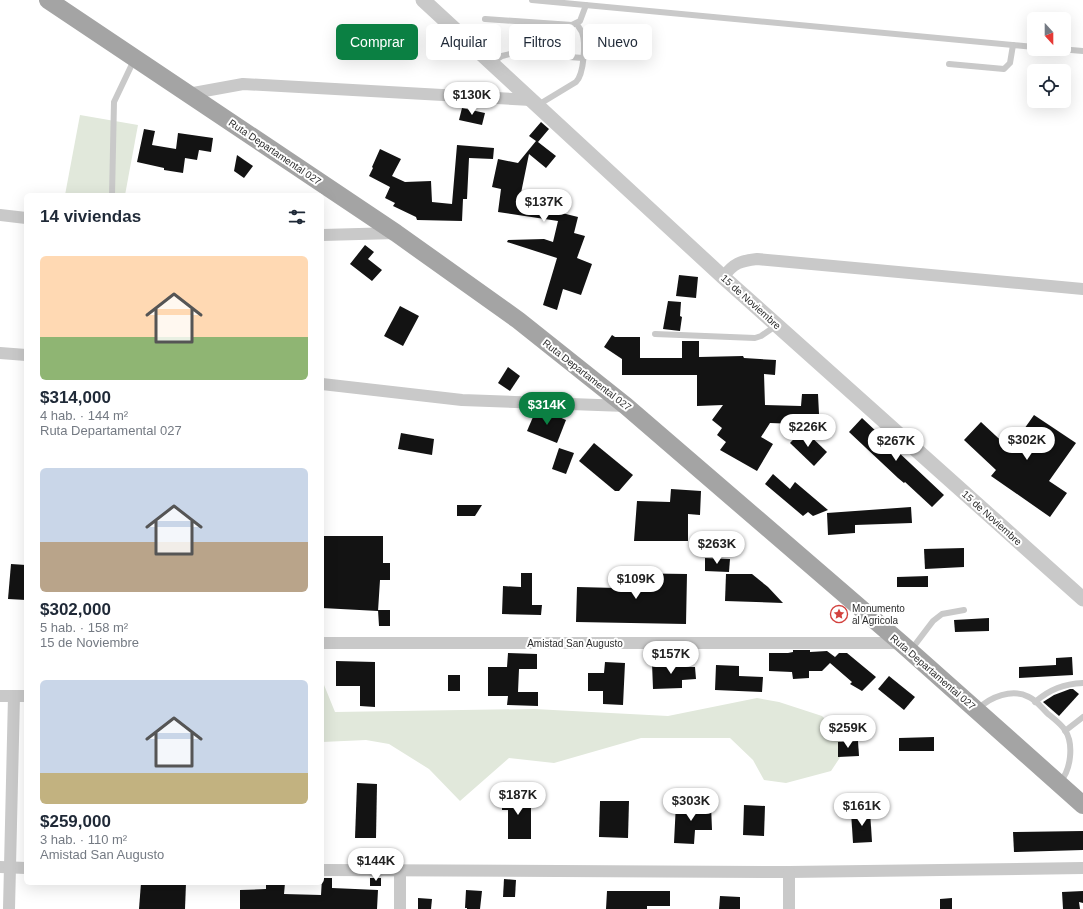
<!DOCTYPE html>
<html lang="es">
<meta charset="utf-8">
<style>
:root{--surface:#fff;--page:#f2f2f3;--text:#1f2937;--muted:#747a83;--accent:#0b8043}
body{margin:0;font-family:Arial,sans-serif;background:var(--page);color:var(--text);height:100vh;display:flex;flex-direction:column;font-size:15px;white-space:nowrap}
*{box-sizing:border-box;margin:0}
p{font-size:13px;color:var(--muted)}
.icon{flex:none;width:22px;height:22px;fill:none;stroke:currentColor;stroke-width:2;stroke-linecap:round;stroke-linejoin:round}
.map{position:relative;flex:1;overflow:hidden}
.panel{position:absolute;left:24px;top:193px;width:300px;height:692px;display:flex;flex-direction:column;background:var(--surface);border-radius:6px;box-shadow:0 4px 16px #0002}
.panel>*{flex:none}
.top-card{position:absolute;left:336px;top:24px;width:380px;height:36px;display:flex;gap:8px}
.needle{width:26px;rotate:159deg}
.buttons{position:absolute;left:1027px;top:12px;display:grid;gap:8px}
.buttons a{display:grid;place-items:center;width:44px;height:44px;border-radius:6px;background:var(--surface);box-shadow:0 4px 16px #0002;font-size:20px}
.price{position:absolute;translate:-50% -34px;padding:0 9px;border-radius:14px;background:#fff;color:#222;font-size:13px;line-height:26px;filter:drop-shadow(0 1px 2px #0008)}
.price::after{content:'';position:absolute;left:50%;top:24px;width:12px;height:9px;margin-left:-6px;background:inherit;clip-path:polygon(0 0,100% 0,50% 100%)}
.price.current{background:var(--accent);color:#fff}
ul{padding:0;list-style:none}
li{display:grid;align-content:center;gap:8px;height:212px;padding:0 16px}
li span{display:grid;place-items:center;height:124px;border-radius:6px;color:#555}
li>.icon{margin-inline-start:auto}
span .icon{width:72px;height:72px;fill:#fffc;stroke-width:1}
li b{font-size:17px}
h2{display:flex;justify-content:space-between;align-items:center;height:48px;padding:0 16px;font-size:17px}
.pill{padding:0 14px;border-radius:6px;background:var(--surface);box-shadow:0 4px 16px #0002;font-size:14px;line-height:36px}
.pill.current{background:var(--accent);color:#fff}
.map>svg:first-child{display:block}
.green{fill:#e1e8db}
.building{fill:#131313}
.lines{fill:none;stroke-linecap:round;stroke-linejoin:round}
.service{stroke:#c9c9c9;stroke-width:6}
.minor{stroke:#c9c9c9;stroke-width:12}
.tertiary{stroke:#c9c9c9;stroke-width:15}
.primary{stroke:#a4a4a4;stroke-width:18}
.labels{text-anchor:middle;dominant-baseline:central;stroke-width:4;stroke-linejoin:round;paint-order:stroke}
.street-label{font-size:10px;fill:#2c2c2c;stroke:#fff}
.poi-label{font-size:10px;fill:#2c2c2c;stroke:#fff;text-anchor:start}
</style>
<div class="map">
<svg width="1083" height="909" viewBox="0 0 1083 909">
<rect width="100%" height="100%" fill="#fff"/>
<g class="green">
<polygon points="80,115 138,125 125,195 65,195"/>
<polygon points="322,680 335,712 534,709 668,716 757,698 779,702 822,716 838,732 843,753 831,771 786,783 764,780 753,760 730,738 641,738 554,763 509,758 460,801 429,769 389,744 366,740 322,742"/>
</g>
<g class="building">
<polygon points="462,108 485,113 482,125 459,120"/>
<polygon points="541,122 549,129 538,142 556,156 546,168 529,154 521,193 544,196 542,208 578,217 574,233 585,236 577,258 592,264 581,295 563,289 557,310 543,305 557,258 507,242 508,240 544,239 553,242 558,221 498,212 501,189 492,187 498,159 518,163 536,141 529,136"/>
<polygon points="144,129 155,131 152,145 176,149 178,133 213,138 211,152 199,150 197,160 185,158 183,173 164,170 164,168 137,162"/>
<polygon points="457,145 494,148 493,159 469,158 467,199 463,199 462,221 417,220 416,217 393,206 395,203 385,198 390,187 369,176 373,168 372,167 380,149 401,159 392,176 405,182 431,181 432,202 452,204"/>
<polygon points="237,155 253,166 244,178 234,171"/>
<polygon points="365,245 374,252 368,259 382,270 372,281 350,264"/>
<polygon points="679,275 698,277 696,298 676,296"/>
<polygon points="668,301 681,302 680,316 682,317 680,331 663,329"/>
<polygon points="400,306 419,316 403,346 384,336"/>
<polygon points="612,335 615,337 640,337 640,358 682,358 682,341 699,341 699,357 743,356 744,358 776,360 775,375 764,374 765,405 801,406 802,394 818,394 819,414 823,414 823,425 770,423 761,437 773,444 757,471 720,450 726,442 717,435 722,428 712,420 723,405 697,406 697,375 622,375 622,359 604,347"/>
<polygon points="508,367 520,376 510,391 498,383"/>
<polygon points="536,410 546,411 566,420 557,443 527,431"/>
<polygon points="1034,415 1076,443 1049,481 1067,493 1050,517 991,476 996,470 964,440 981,422 1010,449"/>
<polygon points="862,418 944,495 932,507 905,482 904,483 898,478 849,432"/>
<polygon points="803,429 827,452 814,466 790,443"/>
<polygon points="401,433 434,439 432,455 398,449"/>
<polygon points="594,443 633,475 619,491 615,491 579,461"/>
<polygon points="559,448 574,453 566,474 552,469"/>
<polygon points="773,474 790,489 795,482 828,510 813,516 808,512 803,516 765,484"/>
<polygon points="671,489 701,491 700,515 688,514 688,541 634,541 637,501 670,502"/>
<polygon points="457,505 482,505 475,516 457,516"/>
<polygon points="911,507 912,523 855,525 855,533 828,535 827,513"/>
<polygon points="322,536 383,536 383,563 390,563 390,580 380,580 378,611 322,608"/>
<polygon points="964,548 964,567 925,569 924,549"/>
<polygon points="705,558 730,559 729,572 705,571"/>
<polygon points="11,564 26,565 26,600 8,599"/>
<polygon points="521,573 532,573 532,605 542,605 541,615 502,614 503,586 521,587"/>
<polygon points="618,573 687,574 686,624 576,622 577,587 617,588"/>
<polygon points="726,574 752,574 768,587 783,603 725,601"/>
<polygon points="928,576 928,587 897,587 897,577"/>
<polygon points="378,610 390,610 390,626 379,626"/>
<polygon points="989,618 989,631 955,632 954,620"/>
<polygon points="793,650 810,650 810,652 827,651 835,657 834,658 839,653 847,653 876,677 862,691 850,684 852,682 830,663 822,671 809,671 809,678 793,679 792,672 769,671 769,653 788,653 793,652"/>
<polygon points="508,653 537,654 537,669 519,669 518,692 538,692 538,706 507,705 508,696 488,696 488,667 507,667"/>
<polygon points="1072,657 1073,675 1019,678 1019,667 1056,665 1056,658"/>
<polygon points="336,661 375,662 375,707 360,706 360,686 336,686"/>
<polygon points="681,661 681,667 695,667 696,679 682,680 682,688 653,689 652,663"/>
<polygon points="605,662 625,663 623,705 603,704 603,691 588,691 588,673 604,673"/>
<polygon points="716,665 739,666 739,676 763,677 762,692 715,690"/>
<rect x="448" y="675" width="12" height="16"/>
<polygon points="889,676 915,697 904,710 878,689"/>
<polygon points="1070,689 1073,689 1079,694 1059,716 1043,702 1054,695"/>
<polygon points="934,737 934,751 899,751 899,738"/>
<polygon points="858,741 859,756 838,757 838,742"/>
<polygon points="357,783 377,784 376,838 355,838"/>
<polygon points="502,795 531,795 531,839 508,839 508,810 502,810"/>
<polygon points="600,801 629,801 628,838 599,837"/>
<polygon points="676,803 711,805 712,830 695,830 694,844 674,843"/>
<polygon points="744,805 765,806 764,836 743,835"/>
<polygon points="870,811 872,842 853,843 851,812"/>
<polygon points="1083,831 1083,850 1014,852 1013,832"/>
<polygon points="322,878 332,878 332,888 378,890 377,909 240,909 240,890 266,889 266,883 285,883 284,894 321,895"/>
<rect x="370" y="878" width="11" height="8"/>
<polygon points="504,879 516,880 515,897 503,897"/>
<polygon points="141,883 186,883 185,909 139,909"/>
<polygon points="466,890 482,891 480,909 467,909 467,908 465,908"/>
<polygon points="607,891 670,891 670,906 647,906 647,909 606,909"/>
<polygon points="1083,891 1083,903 1079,902 1080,909 1063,909 1062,892"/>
<polygon points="720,896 740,897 740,909 719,909"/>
<polygon points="418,898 432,899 431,909 418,909"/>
<polygon points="952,898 952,909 940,909 940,899"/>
</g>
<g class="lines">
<g class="service">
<polyline points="532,0 1034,47"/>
<polyline points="485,19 572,25 580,21 586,5"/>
<polyline points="1059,49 1083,51"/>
<polyline points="491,63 502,56 514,53 583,58"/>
<polyline points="949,64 1004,69 1010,63 1013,45"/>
<path d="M538,105L576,82C584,74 586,43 582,32C580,29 578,26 577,24"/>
<polyline points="112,195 114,102 134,60"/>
<polyline points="655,334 755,338 761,336 777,325"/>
<polyline points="911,650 933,621 942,614 964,610"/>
<path d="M1035,702C1050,689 1064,684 1083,683"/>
<path d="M978,709C990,697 1012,688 1029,697C1036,700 1041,707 1047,713C1053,718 1060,723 1065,730C1074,744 1071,770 1060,782"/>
<polyline points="1065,731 1083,717"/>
</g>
<g class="minor">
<polyline points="188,94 243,84 531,100"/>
<polyline points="0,215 26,218"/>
<polyline points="322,235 396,233"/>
<path d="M723,277C734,263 740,261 757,259L1083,289"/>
<polyline points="0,353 26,355"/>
<polyline points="322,384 462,400 626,406"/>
<polyline points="322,643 901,643"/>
<polyline points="0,696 26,696"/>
<polyline points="0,867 26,868"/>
<polyline points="322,870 789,872 1083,868"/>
<polyline points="400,871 400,909"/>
<polyline points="9,909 14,696"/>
<polyline points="789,909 789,872"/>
</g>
<polyline class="tertiary" points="423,0 723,277 1083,599"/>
<polyline class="primary" points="48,0 396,233 518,320 626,406 901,643 1083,805"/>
</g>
<defs>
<g id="sight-ring" transform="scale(0.9)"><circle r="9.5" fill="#fff" stroke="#d3423e" stroke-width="1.5"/><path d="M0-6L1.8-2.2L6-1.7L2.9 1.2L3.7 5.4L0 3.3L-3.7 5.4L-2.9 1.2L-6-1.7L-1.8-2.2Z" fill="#d3423e"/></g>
</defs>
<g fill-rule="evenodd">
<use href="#sight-ring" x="839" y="614"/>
</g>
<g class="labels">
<g class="street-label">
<text transform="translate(275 152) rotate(34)">Ruta Departamental 027</text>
<text transform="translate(751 302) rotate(42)">15 de Noviembre</text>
<text transform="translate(587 375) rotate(38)">Ruta Departamental 027</text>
<text transform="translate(992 518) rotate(42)">15 de Noviembre</text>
<text x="575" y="643">Amistad San Augusto</text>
<text transform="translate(933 672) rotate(41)">Ruta Departamental 027</text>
</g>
<g class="poi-label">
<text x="852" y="608">Monumento<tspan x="852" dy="12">al Agricola</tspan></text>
</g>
</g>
</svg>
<div class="buttons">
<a><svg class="needle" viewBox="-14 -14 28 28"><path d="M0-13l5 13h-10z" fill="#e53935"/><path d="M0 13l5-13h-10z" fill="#747a83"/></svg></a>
<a><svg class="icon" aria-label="locate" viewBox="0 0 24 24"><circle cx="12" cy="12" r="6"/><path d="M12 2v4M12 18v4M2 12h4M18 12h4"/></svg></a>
</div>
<b class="price" style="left:472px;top:116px">$130K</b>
<b class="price" style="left:544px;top:223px">$137K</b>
<b class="price current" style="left:547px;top:426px">$314K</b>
<b class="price" style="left:808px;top:448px">$226K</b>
<b class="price" style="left:1027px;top:461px">$302K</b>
<b class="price" style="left:896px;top:462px">$267K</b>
<b class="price" style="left:717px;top:565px">$263K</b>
<b class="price" style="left:636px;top:600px">$109K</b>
<b class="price" style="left:671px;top:675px">$157K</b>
<b class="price" style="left:848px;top:749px">$259K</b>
<b class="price" style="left:518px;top:816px">$187K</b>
<b class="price" style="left:691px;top:822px">$303K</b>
<b class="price" style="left:862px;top:827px">$161K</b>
<b class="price" style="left:376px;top:882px">$144K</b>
<div class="top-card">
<a class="pill current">Comprar</a>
<a class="pill">Alquilar</a>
<a class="pill">Filtros</a>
<a class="pill">Nuevo</a>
</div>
<section class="panel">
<h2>14 viviendas<svg class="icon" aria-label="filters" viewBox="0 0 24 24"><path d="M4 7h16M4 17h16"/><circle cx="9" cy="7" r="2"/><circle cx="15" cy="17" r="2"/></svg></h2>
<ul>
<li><span style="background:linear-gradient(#ffd9b3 65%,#8fb573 0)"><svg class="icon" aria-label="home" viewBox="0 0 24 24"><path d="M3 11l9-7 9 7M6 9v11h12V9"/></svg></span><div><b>$314,000</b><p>4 hab. · 144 m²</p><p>Ruta Departamental 027</p></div></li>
<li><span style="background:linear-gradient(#c9d6e8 60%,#b9a48a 0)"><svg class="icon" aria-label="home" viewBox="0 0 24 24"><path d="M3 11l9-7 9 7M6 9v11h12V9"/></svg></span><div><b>$302,000</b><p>5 hab. · 158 m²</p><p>15 de Noviembre</p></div></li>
<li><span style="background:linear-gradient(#c9d6e8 75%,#c2b280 0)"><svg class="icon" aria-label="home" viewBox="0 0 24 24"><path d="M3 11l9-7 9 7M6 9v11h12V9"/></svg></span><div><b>$259,000</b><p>3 hab. · 110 m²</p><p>Amistad San Augusto</p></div></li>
</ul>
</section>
</div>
